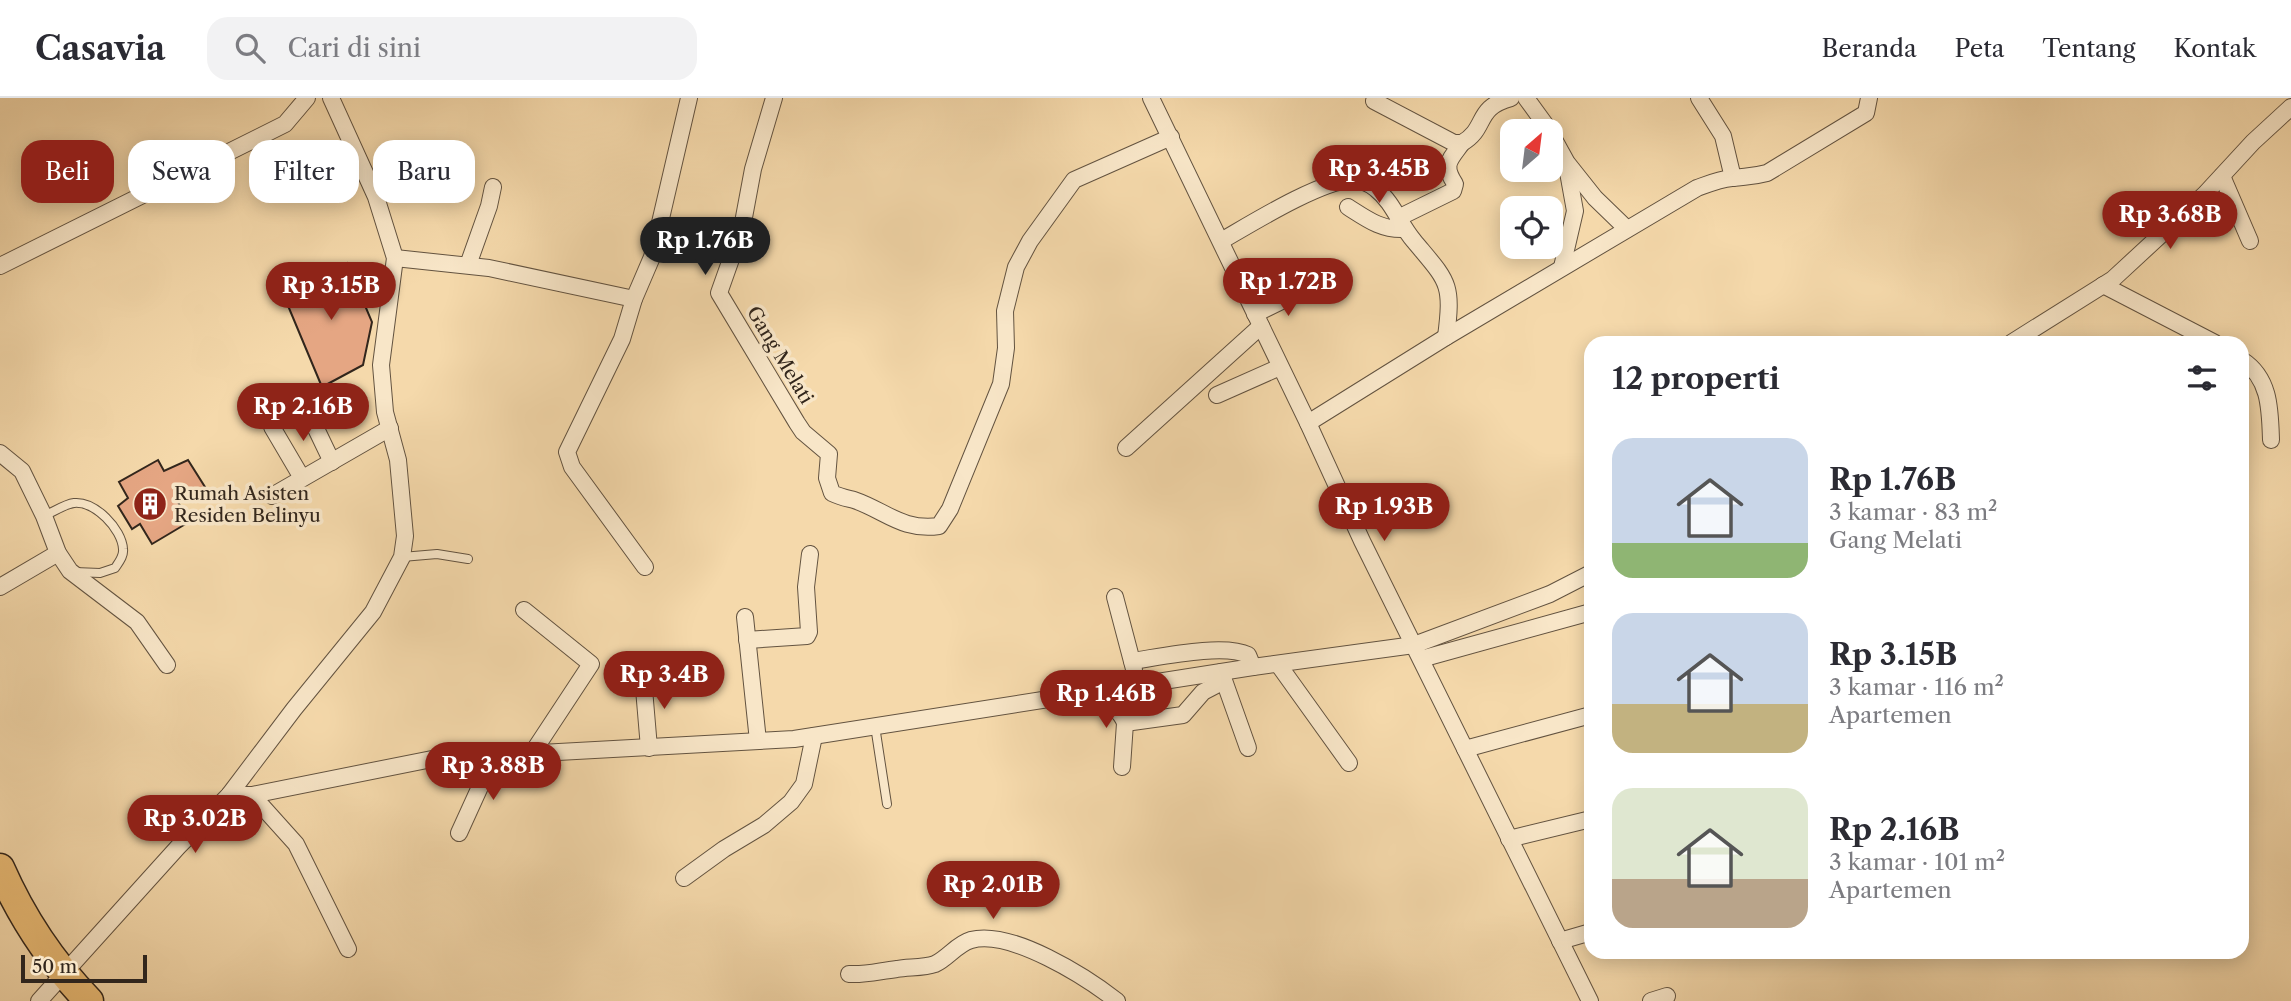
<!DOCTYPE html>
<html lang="id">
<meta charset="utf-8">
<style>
:root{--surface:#fff;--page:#f2f2f3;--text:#2b2b33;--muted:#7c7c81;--line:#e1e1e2;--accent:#8f2418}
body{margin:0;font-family:"Libre Caslon Text",serif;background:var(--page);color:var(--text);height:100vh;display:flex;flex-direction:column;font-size:26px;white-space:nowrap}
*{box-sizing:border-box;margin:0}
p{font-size:23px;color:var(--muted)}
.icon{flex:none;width:38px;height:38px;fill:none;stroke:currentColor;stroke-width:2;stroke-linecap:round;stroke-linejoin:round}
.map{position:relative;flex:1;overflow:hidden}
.drawer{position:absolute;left:1584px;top:238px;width:665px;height:623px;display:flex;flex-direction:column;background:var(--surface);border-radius:21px;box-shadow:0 4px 18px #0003}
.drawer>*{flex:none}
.hud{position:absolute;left:21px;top:42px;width:665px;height:63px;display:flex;gap:14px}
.needle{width:46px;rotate:28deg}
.buttons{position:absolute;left:1500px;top:21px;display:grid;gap:14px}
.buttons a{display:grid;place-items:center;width:63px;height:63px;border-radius:14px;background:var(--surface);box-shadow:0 4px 18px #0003;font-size:35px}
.scale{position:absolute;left:21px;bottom:18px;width:126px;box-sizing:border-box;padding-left:7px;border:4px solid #32261c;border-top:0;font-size:19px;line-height:24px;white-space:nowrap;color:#32261c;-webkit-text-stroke:5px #f8e6c8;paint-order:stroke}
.price{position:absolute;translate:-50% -60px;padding:0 16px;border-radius:24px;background:var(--accent);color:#fff;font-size:23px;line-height:46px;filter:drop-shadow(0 2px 4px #0008)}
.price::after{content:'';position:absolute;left:50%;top:42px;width:21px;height:16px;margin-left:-10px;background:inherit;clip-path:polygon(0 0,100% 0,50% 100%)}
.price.active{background:#222;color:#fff}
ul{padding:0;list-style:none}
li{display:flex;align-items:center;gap:21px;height:175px;padding:0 28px}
li span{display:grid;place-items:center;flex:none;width:196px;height:140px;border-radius:21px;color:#555}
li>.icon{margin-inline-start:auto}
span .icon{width:84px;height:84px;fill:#fffc;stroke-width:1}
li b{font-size:30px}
h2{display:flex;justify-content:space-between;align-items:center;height:84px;padding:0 28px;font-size:30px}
.tag{padding:0 24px;border-radius:21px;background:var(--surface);box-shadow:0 4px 18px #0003;font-size:24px;line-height:63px}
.tag.active{background:var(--accent);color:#fff}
header{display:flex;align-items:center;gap:42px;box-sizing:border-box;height:98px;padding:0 35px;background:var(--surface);border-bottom:2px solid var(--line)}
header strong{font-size:33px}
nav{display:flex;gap:38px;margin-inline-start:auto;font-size:24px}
.search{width:490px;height:63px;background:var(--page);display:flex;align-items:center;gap:18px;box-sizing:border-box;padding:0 24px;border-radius:21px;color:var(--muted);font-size:26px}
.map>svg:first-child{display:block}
.building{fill:#e5a683;stroke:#32261c;stroke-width:2}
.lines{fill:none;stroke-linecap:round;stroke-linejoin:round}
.service-casing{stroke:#635340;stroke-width:10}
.minor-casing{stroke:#635340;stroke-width:18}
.trunk-casing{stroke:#32261c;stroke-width:31}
.service{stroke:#f8e6c8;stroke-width:8}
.minor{stroke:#f8e6c8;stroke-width:16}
.trunk{stroke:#eabc76;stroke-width:28}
.labels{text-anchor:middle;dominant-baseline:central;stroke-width:7;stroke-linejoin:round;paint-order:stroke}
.street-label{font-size:19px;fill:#32261c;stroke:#f8e6c8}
.poi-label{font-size:19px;fill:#32261c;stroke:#f8e6c8;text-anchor:start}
</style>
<header>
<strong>Casavia</strong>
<div class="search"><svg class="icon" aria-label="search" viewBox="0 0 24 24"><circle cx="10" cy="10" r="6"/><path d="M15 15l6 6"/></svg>Cari di sini</div>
<nav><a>Beranda</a><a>Peta</a><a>Tentang</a><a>Kontak</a></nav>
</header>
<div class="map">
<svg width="2291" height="903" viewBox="0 0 2291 903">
<rect width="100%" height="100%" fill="#f5d9ab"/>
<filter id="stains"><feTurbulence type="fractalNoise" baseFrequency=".00286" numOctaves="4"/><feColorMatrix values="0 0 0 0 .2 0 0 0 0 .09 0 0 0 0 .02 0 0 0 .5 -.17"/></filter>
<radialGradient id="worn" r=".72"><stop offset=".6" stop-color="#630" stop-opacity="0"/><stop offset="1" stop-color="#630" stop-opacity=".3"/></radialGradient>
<g class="building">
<polygon points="347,165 372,224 363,267 322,289 281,191"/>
<polygon points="158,362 164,373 188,362 205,389 178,404 189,424 152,446 140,426 132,431 118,408 128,400 119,384"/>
</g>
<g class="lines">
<g class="service-casing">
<g id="service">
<path d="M44,418C53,414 65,406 74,405C95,403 122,431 123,451C124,458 119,464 115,470L100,475L75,474"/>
<polyline points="402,459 437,456 468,461"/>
<polyline points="875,628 887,706"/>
</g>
</g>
<g class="minor-casing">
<g id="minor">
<path d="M774,0L753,71L742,130L719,195L797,325L803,334L829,356L827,380L832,395C840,399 846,400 854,402C886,413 902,433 939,428L950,411L1001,286L1006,250L1005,213L1016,169L1030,143L1074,82L1171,39"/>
<polyline points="1151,0 1308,325 1362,443 1590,903"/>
<polyline points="1526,0 1550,33"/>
<polyline points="1699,0 1723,38 1733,80"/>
<path d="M1374,3L1454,45H1462C1488,30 1474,10 1511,0"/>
<polyline points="1550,34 1566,63 1575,113 1562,169"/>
<polyline points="1568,66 1595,100 1627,131"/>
<polyline points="2222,78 2250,143"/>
<path d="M1348,109C1367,121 1381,132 1404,131"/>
<path d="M1398,120L1453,93L1455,86C1442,66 1450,62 1462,45"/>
<path d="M1221,143C1249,127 1321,82 1352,82C1361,82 1369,85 1376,91C1393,104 1400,127 1414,143C1448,184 1453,184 1446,239"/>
<polyline points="395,160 489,170 634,201"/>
<polyline points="468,167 489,108 493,89"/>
<polyline points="0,168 285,26 307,0"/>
<polyline points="2103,187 2215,245"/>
<polyline points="1255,216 1304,192"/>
<polyline points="2011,245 2113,181 2205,96 2253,44 2291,9"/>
<path d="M2242,262C2270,280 2270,311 2271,342"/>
<polyline points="1217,297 1280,269"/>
<polyline points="309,316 332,364"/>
<path d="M1308,325L1446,239L1697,90C1708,86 1720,81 1732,80C1747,78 1752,79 1767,75L1866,15L1869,0"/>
<polyline points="272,329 302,380"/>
<polyline points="1126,350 1261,228"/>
<polyline points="0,355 22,373 44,418 58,455 70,473 137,524 167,567"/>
<polyline points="272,398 390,330"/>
<polyline points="645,469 572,369 567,354 622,241 634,201 652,159 689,0"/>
<polyline points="0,489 58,455"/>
<polyline points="1115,499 1134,571"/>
<polyline points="524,512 591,566 531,657"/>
<polyline points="745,519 758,643"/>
<polyline points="747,542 807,538 809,534 806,489 810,456"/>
<polyline points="1421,561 1591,514"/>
<path d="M1132,563C1160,559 1224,545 1248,557L1253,569"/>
<polyline points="1278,566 1349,665"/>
<polyline points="1221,574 1248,650"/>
<polyline points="643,579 649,650"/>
<path d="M1093,594C1105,603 1120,611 1125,625L1122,669"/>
<polyline points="1125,625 1183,617 1203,594 1224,583"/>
<polyline points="1465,651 1591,617"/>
<polyline points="229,697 252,697 432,661 794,641 1253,569 1414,547 1550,496 1591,475"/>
<polyline points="252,697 296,746 348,851"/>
<polyline points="459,735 494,658"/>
<polyline points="1509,741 1591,721"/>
<polyline points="684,780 724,751 764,727 791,704 804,686 814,638"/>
<polyline points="1560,843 1591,834"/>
<path d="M849,876C867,877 879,873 897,871C908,869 924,870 935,866C948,860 957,846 971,842C1011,831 1086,879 1117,903"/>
<polyline points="39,903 178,749 229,697 294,611 373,514 402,459 405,438 398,362 385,314 381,267 395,160 376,99 331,0"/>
<polyline points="1651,903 1667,898"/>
</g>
</g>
<g class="trunk-casing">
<path id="trunk" d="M0,770C22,820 51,864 89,903"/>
</g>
<use href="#service" class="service"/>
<use href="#minor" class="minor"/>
<use href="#trunk" class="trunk"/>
</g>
<defs>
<g id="building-disc" transform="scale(1.75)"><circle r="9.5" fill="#8f2418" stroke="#f8e6c8"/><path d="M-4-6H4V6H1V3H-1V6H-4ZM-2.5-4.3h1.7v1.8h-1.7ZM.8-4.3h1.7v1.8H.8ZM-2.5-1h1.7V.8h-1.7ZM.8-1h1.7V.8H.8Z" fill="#fff"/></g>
</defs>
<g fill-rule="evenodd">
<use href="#building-disc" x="150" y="406"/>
</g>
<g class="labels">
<g class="street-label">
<text transform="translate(780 257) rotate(59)">Gang Melati</text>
</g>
<g class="poi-label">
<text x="174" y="395">Rumah Asisten<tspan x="174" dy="22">Residen Belinyu</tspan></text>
</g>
</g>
<rect width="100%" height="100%" filter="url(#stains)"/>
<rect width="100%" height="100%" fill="url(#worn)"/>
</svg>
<div class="buttons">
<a><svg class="needle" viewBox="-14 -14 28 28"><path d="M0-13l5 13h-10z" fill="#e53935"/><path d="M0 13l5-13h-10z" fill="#7c7c81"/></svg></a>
<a><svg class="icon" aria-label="locate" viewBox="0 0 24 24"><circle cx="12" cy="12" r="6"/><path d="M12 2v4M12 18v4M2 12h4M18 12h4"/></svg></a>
</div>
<div class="scale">50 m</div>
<b class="price" style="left:1379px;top:107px">Rp 3.45B</b>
<b class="price" style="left:2170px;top:153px">Rp 3.68B</b>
<b class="price active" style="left:705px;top:179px">Rp 1.76B</b>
<b class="price" style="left:1288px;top:220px">Rp 1.72B</b>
<b class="price" style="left:331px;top:224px">Rp 3.15B</b>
<b class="price" style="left:303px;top:345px">Rp 2.16B</b>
<b class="price" style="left:1384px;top:445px">Rp 1.93B</b>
<b class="price" style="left:664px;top:613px">Rp 3.4B</b>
<b class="price" style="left:1106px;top:632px">Rp 1.46B</b>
<b class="price" style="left:493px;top:704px">Rp 3.88B</b>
<b class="price" style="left:195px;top:757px">Rp 3.02B</b>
<b class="price" style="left:993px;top:823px">Rp 2.01B</b>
<div class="hud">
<a class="tag active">Beli</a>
<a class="tag">Sewa</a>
<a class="tag">Filter</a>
<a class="tag">Baru</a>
</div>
<section class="drawer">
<h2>12 properti<svg class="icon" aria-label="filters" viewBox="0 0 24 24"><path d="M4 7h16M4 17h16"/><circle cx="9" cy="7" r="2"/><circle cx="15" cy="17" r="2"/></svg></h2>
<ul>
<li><span style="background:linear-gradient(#c9d6e8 75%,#8fb573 0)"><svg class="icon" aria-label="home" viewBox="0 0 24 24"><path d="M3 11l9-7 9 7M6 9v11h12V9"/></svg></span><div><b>Rp 1.76B</b><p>3 kamar · 83 m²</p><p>Gang Melati</p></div></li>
<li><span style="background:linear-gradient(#c9d6e8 65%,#c2b280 0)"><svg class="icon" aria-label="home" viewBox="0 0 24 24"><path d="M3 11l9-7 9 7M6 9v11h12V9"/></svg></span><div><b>Rp 3.15B</b><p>3 kamar · 116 m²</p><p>Apartemen</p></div></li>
<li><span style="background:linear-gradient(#dfe7d0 65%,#b9a48a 0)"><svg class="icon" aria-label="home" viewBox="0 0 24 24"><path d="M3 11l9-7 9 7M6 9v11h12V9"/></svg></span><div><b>Rp 2.16B</b><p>3 kamar · 101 m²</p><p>Apartemen</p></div></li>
</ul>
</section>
</div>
